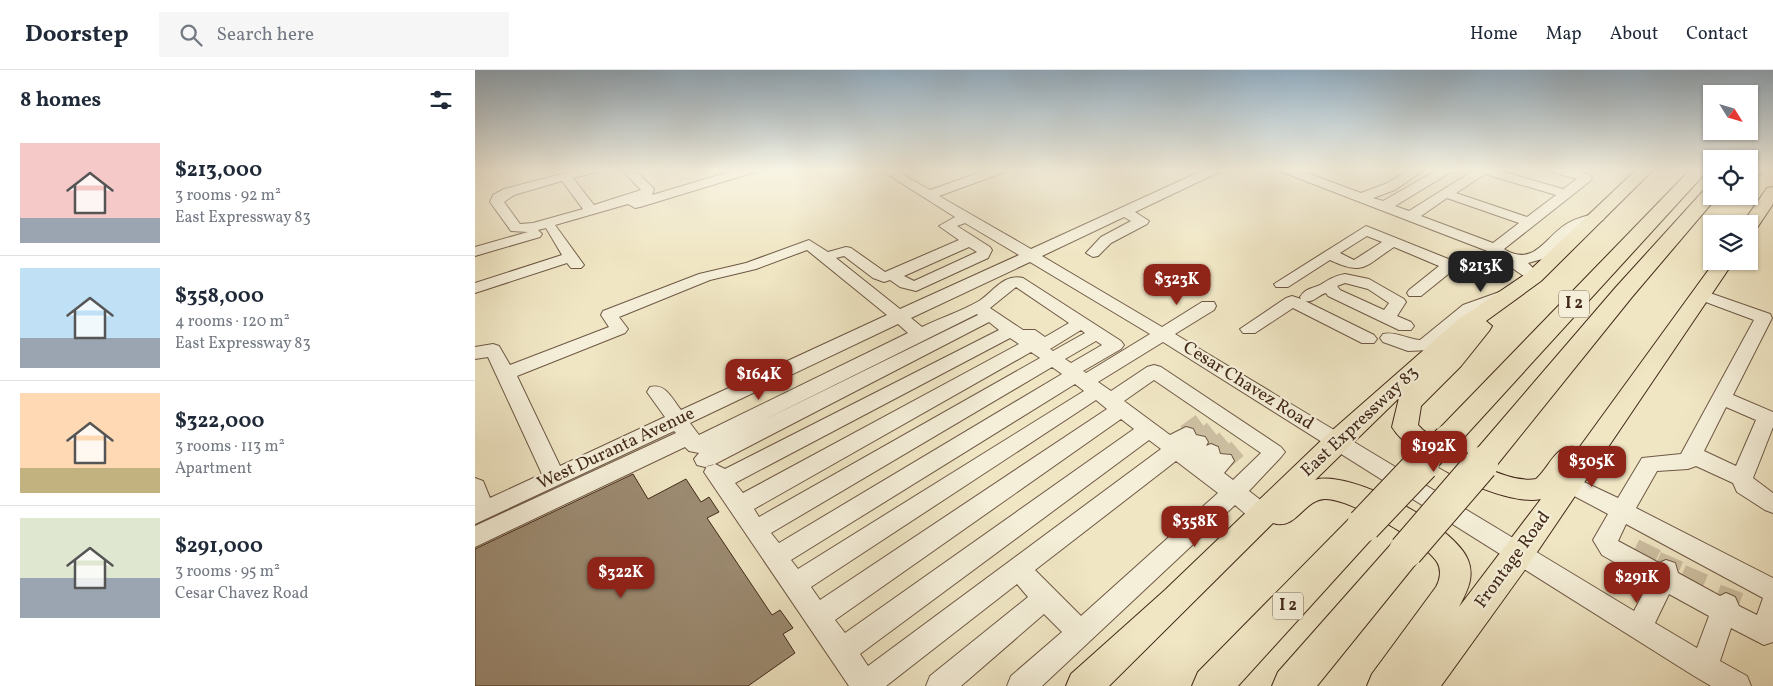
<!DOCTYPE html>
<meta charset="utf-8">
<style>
:root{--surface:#fff;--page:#f6f6f7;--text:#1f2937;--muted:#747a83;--line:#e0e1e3;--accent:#8f2418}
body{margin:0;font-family:Vollkorn,serif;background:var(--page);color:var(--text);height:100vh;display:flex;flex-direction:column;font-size:19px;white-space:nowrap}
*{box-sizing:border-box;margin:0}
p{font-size:16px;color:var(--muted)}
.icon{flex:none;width:28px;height:28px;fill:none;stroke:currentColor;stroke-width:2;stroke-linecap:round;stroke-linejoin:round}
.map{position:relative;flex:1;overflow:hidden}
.sheet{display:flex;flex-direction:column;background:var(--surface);width:475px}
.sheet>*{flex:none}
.needle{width:32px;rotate:127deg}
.buttons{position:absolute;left:1228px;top:15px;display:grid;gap:10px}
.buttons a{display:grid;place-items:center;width:55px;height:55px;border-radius:0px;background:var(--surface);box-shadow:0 1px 4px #0004;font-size:25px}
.price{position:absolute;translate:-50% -42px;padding:0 11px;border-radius:10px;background:var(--accent);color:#fff;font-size:16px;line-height:32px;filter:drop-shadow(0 1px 2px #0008)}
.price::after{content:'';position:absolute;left:50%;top:30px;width:15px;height:11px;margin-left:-8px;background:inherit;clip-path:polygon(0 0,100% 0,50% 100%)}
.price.on{background:#222;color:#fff}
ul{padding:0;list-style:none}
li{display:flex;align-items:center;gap:15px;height:125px;padding:0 20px}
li+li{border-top:1px solid var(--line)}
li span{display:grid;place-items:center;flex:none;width:140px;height:100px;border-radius:0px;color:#555}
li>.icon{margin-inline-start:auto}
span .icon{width:60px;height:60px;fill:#fffc;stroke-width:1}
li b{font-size:21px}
h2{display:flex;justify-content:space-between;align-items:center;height:60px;padding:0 20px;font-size:21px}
header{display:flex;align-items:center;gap:30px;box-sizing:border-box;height:70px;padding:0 25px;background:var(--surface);border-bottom:1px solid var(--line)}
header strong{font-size:24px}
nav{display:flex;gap:28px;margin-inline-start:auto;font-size:18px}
.search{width:350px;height:45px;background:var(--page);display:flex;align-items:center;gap:12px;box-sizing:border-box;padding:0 18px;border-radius:0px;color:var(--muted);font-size:19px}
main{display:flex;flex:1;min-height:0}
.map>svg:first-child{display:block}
.building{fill:#9c8b72;stroke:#422919}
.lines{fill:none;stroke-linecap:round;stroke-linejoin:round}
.minor-tunnel-far1{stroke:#cdc0a2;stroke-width:19;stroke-dasharray:19 9;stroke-linecap:butt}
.minor-tunnel{stroke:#cdc0a2;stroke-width:24;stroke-dasharray:24 12;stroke-linecap:butt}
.minor-casing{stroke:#6e5844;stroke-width:2}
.major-casing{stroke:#422919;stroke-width:2}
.highway-casing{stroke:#422919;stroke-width:2}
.minor{fill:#f5efd9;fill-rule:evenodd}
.major{fill:#f0e6c4;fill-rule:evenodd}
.highway{fill:#f0e6c4;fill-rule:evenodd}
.highway-bridge-far1-casing{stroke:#422919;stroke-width:28;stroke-linecap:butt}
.highway-bridge-casing{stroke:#422919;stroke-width:36;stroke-linecap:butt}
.highway-bridge-far1{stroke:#f0e6c4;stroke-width:26}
.highway-bridge{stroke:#f0e6c4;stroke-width:34}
.labels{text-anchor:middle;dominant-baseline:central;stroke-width:4.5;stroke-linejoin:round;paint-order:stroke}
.shield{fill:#f5efd9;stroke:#786453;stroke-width:1}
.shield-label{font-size:16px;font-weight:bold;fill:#422919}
.street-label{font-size:18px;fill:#422919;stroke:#f5efd9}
</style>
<header>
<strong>Doorstep</strong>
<div class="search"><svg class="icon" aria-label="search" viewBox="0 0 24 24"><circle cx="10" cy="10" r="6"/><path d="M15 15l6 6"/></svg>Search here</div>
<nav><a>Home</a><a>Map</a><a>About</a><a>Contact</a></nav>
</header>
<main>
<section class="sheet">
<h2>8 homes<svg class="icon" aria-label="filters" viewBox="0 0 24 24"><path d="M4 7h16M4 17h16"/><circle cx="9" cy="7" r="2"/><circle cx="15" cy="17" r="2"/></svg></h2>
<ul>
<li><span style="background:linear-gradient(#f6c9c9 75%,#9aa5b1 0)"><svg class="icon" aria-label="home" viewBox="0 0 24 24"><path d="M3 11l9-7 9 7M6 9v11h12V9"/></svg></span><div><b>$213,000</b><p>3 rooms · 92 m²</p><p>East Expressway 83</p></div></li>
<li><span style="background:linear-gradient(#bfe0f5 70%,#9aa5b1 0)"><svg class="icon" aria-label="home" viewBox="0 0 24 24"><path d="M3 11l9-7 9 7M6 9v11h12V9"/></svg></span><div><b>$358,000</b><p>4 rooms · 120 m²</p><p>East Expressway 83</p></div></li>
<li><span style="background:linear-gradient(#ffd9b3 75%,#c2b280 0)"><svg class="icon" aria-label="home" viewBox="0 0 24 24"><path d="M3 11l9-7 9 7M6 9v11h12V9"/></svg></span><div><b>$322,000</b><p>3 rooms · 113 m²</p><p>Apartment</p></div></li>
<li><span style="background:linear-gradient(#dfe7d0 60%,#9aa5b1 0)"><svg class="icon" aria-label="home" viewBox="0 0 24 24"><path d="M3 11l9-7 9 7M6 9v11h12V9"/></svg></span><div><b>$291,000</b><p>3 rooms · 95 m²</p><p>Cesar Chavez Road</p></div></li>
</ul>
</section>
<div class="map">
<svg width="1298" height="616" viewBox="0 0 1298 616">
<rect width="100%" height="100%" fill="#f0e6c4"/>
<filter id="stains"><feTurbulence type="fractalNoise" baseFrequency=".004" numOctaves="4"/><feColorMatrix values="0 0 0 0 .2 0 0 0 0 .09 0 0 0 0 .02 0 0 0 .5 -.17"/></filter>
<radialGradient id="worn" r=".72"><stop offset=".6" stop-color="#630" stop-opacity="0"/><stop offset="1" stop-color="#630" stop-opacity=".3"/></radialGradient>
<polygon class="building" points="158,404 173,429 211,409 226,432 234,427 244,442 232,448 297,545 305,540 318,558 308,564 320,583 273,616 0,616 0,479"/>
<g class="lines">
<g class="minor-tunnel-far1">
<polyline points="711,364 730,350"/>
<polyline points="723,372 742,357"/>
<polyline points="736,382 755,366"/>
<polyline points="748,391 768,374"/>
</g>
<g class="minor-tunnel">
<polyline points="1168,489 1175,475"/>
<polyline points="1191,501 1197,487"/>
<polyline points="1216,514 1222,500"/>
<polyline points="1251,535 1257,519"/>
</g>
<g class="minor-casing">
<g id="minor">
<path d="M106,99H124L122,102L98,108L119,135L166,120L146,99H159L179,119L177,125L264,99H282L280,102L165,137L160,138L153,134L80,155L109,195L106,198H96L92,193L0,223V213L87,185L71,158L63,160L67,164L65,167L0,186V177L53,162L36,161L15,132L18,125L29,119ZM87,111L108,139L58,153L45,154L29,132L39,125Z"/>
<path d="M404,99H418L455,120L515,99H532L530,102L464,126L556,179L731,99H746L744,102L660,142L674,151L672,154L636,173L623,186L618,187L611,183L626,167L656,151L649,147L567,186L687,257L727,232H739L741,236L739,240L700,264L1159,541L1174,512L1127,485L1118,470L1133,444L1086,419L1083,413L1086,407L1094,405L1143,428L1167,388L1206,384L1279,250L1220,228L1218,225L1220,222H1232L1295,244L1297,248L1258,325L1298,342V357L1278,408L1298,423V443L1290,440L1262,422L1258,413L1221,396L1213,399L1182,401L1161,438L1298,508V572L1289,575L1256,558L1245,591L1272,606L1276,616H1236L1219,606L688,272L623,312L636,321L672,297L679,295L686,297L806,377L810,382L806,387L774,421L796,438L799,444L796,450C781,456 771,444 760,435L567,616H532L536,606L587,562L569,544L486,616H451L455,606L553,527L542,514L411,616H374L229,402L232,396L240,394L250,399L524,260L514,252L238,395L230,397L222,395L219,389L224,383L214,381L210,377L0,477V456L201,363L199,361L0,454V408L8,411L15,428L67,404L13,287L0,289V277L18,274L24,276L35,295L134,257L126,245L128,241L224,204L271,193L334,170L353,182L371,177L376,178L410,202L484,170L464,156L480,147ZM490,153L544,185L425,239L361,188L369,186L398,208L409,212L415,210L425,217L441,221L513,188L517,180L515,177L482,156ZM494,177L502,182L439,211L429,206ZM332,180L412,245L206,340C197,329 191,313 175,317L172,322L190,347L85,396L42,306L150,263L153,259L144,247L235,210L281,199ZM555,192L675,264L611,303L608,301L646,279L649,275L646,271L548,208C529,203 518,222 504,231C487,241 465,248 447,257L436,248ZM541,217L594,253L570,267L560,260H548L515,238ZM502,244L503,245L287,351ZM423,254L433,263L224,365L215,353ZM606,260L610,263L578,281L575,279ZM535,268L544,274L268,423L260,413ZM621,271L627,275L596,293L590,289ZM556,282L565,288L284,447L279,439ZM577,297L587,304L304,473L296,463ZM679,310L786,383L758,410L749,403L759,391L756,385L745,384L743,377L736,374L731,376L733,372L730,367L721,365L718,359L711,357L695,365L649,331ZM600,314L609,321L323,499L316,490ZM621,330L632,339L345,530L336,517ZM1251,337L1281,350L1261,396L1229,381ZM646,349L659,359L370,563L360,550ZM674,370L686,379L393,596L385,584ZM701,391L743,423L606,546L560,500ZM1151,454L1288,528L1282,545L1264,536L1260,527L1251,523L1245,526L1203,503L1200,493L1191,490L1184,493L1143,471ZM1194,524L1234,546L1222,578L1180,553Z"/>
<path d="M805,99H821L886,123L910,114L936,99H950L920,120L898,128L908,131L964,99H978L976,102L920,136L934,141L1001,99H1019L1088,119L1102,109L1077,102L1075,99H1093L1115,105L1117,108L1115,111L1029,179C1060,198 1070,166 1093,153C1102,148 1113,145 1123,143L1130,147L1128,150L1104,158L1071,188L1053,193L1067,207L1059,212C1055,211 1021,187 1015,182L807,102ZM1010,104L1081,125L1052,147L981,123ZM972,128L1044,153L1018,173L946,146Z"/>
<path d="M891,156L1006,202L1008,205L1000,210L977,201L946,226H934L932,223L934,220L964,196L919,177C890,196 889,206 855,190L813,217H801L799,214ZM892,166L907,172L879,190L865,183Z"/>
<path d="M870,204L894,209L929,229L931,232L922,246L936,252L939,256L936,260H924L853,226L851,223C843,225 839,233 830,231L899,265L902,269L899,273H887L818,238L780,263H768L765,259L811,228L817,226L826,229L825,227C831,218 836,219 845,215C853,210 859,206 870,204ZM870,213L893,219L914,233L909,240L865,220L862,216Z"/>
<path d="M1030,220L1038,225L1036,228L1000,243L955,280L933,281L908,272L905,268L908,264C920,261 932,269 945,270L988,235Z"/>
</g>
</g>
<g class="major-casing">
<g id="major">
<path d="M1162,99H1179L1066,211L1011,251L1017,256L1014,261L986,296L946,336L943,355L948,360C974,378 1029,415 1061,409C1076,396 1081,371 1104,378L1240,191H1259L1054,494L966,616H892L897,604L961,517C965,510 967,500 962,492C950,472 874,428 850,429C828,430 821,461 798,453L634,616H591L596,604L690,520L853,364L984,249L1052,203ZM924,328L917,357C937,390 1028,437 1066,429L984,537C992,521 1000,507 993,490C980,456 875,399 840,410Z"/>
<polygon points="1298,117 1298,134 1280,161 1274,162 1274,154 1267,154 1292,118"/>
</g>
</g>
<g class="highway-casing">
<g id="highway">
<polygon points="1216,99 1234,99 982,375 972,378 962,375 958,368 962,361"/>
<polygon points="1274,99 1290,99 1280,109 1274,110"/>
<polygon points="1236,118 1236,126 1242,127 1157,227 1021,396 1011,399 1001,396 996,388 1001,380 1141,217 1230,119"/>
<polygon points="889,442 901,446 905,455 901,464 763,616 717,616 723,602 877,446"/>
<polygon points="931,467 943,471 948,481 943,491 842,616 797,616 803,602 919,471"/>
</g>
</g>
<use href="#minor" class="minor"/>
<use href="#major" class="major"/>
<use href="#highway" class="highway"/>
<g class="highway-bridge-far1-casing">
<g id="highway-bridge-far1">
<polyline points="946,395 972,368"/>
<polyline points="1005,395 1011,388"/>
</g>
</g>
<g class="highway-bridge-casing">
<g id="highway-bridge">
<polyline points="889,455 947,394"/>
<polyline points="931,481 1006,394"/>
</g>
</g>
<use href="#highway-bridge-far1" class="highway-bridge-far1"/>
<use href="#highway-bridge" class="highway-bridge"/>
</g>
<linearGradient id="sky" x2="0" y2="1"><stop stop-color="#93aec2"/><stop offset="0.54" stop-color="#f8f4e4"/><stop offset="1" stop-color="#f8f4e4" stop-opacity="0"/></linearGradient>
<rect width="1298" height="185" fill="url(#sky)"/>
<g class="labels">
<g class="shield">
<rect x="1084" y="220.5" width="30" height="27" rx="4"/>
<rect x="798" y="522.5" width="30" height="27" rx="4"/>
</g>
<g class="shield-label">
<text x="1099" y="234">I 2</text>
<text x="813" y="536">I 2</text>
</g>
<g class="street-label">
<text transform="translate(773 316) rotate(32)">Cesar Chavez Road</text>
<text transform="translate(885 352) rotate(-43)">East Expressway 83</text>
<text transform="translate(141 379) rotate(-25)">West Duranta Avenue</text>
<text transform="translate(1038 490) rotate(-54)">Frontage Road</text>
</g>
</g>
<rect width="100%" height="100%" filter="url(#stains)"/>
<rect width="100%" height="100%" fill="url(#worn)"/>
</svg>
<div class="buttons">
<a><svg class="needle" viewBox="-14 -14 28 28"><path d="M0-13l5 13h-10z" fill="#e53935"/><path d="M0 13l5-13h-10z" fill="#747a83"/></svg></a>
<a><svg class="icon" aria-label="locate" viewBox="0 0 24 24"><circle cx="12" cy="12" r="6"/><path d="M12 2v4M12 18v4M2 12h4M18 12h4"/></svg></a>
<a><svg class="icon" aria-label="layers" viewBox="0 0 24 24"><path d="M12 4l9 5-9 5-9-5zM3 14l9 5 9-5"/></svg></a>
</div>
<b class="price on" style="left:1006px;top:223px">$213K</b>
<b class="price" style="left:702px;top:236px">$323K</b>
<b class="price" style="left:284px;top:331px">$164K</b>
<b class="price" style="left:959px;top:403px">$192K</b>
<b class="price" style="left:1117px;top:418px">$305K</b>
<b class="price" style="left:720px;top:478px">$358K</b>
<b class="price" style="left:146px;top:529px">$322K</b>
<b class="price" style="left:1162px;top:534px">$291K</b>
</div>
</main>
